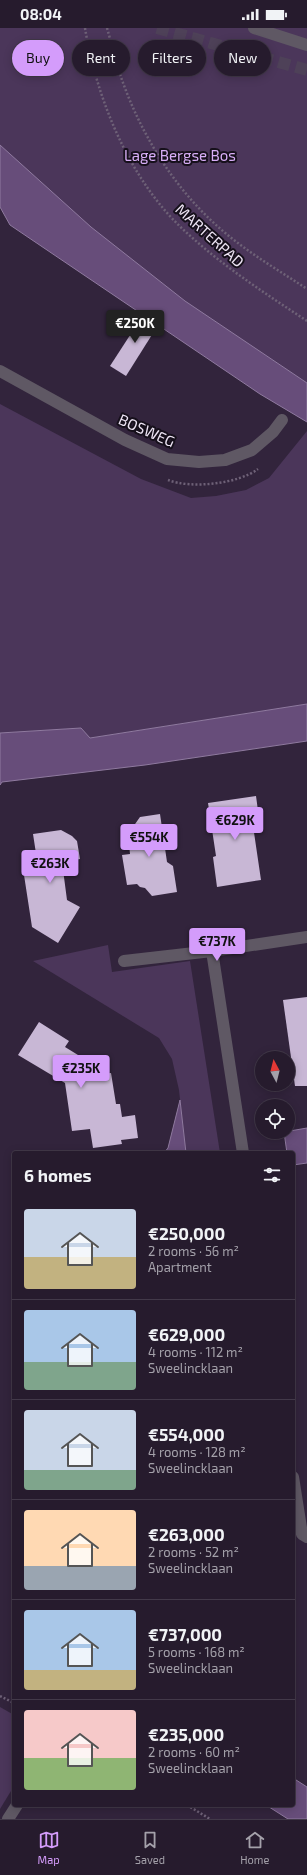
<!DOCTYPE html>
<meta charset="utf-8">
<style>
:root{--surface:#261b2d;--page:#2e2435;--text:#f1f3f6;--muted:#a4a1aa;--line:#423949;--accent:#d49cfb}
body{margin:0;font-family:"Exo 2",sans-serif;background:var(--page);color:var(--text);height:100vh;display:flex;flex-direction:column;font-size:15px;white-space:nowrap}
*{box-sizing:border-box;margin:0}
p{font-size:13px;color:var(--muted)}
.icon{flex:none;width:22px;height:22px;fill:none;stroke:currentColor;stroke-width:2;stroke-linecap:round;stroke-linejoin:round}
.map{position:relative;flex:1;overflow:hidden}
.panel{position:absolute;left:12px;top:1123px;width:283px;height:656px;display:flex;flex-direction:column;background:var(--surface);border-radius:4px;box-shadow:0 2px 10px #0003,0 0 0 1px var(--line)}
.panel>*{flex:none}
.banner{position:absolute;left:12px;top:12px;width:283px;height:36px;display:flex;gap:8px}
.needle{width:26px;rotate:353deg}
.controls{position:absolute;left:255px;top:1023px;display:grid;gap:8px}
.controls a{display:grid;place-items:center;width:40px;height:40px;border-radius:50%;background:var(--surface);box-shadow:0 2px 10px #0003,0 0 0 1px var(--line);font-size:20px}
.price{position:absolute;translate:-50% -34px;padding:0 9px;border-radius:4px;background:var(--accent);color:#111;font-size:13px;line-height:26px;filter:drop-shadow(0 1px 2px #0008)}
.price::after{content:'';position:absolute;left:50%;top:24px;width:12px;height:9px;margin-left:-6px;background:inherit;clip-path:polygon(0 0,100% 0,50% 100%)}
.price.current{background:#222;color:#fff}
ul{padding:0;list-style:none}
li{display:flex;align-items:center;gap:12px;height:100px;padding:0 12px}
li+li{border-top:1px solid var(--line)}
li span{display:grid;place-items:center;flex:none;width:112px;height:80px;border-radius:4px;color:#555}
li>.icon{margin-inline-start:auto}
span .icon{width:48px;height:48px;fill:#fffc;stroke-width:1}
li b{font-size:17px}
h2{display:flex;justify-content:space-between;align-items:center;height:48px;padding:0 12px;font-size:17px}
.pill{padding:0 14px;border-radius:18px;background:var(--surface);box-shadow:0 2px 10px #0003,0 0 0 1px var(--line);font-size:14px;line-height:36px}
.pill.current{background:var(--accent);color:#111}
.status{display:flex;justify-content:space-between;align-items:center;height:28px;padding:0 20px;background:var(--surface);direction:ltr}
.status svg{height:11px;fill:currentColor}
.tab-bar{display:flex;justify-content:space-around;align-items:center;height:56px;border-top:1px solid var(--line);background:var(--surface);font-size:11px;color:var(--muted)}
.tab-bar a{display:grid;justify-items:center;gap:2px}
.tab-bar .current{color:var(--accent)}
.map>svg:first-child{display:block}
.green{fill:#4b365a}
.water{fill:#674d7a;stroke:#8f7a9f}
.building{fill:#c8b7d5}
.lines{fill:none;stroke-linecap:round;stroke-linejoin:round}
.highway-tunnel{stroke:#4e4158;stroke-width:12;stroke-dasharray:12 6;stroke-linecap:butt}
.path{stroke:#6e6177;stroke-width:2.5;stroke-dasharray:2 2;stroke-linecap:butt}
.lane{stroke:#5f5864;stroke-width:12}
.street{stroke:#5f5864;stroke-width:12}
.labels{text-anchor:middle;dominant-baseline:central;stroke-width:4;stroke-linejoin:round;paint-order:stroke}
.park-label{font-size:15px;fill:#d8aef7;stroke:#16101b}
.street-label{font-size:15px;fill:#ede4f4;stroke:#16101b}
</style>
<div class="status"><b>08:04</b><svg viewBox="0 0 49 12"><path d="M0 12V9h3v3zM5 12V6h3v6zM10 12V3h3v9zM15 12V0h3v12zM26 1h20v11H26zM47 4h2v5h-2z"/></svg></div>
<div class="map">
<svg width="307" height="1791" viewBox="0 0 307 1791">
<rect width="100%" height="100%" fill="#32243c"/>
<g class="green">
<polygon points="0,0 307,0 307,370 0,165"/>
<polygon points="0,376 141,451 191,470 216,468 246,462 269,450 307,403 307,676 89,710 81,700 0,705"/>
<polygon points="108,917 112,944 190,933 220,1125 186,1125 179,1062 172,1031 159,1010 33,933"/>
<polygon points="0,1679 14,1687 14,1758 0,1781"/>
</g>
<g class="water">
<polygon points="0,117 91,199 185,273 307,355 307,394 260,366 10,197 0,179"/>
<polygon points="307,676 307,713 145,737 2,754 0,757 0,705 81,700 90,710"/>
<polygon points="180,1072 186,1125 164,1125 168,1120"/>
<polygon points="307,1100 307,1135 293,1137 293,1125 287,1125 284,1104"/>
<polygon points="293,1750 307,1759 307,1791 288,1791 266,1777 293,1777"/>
</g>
<g class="building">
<polygon points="145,284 160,294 126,348 110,338"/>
<polygon points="256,768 259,790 252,791 261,852 217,859 213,829 216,828 208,775"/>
<polygon points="160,786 167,834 173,838 177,864 152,868 145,860 140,859 137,856 127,857 122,827 130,826 128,806 140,789"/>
<polygon points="61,802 72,808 77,813 80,831 62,834 67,872 80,879 58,915 32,899 22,834 37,832 33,806"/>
<polygon points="307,969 307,1058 295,1058 283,972"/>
<polygon points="39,994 69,1013 65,1019 91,1035 93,1047 111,1045 116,1076 120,1076 122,1089 135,1087 138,1110 121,1112 122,1116 93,1120 90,1101 72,1103 65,1055 18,1027"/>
</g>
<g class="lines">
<polyline class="highway-tunnel" points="157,0 307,42"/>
<g class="path">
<path d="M85,0C97,73 131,155 187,205C224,239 266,266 307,293"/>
<path d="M107,0C112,17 116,35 122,52C144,114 182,172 234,212C257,230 283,245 307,261"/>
<path d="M168,452C191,461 238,456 258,441"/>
<polyline points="0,1668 14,1675"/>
<polyline points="187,1777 210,1791"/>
</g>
<g class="lane">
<polyline points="254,0 307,17"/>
<polyline points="0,343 125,412 167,431 199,434 225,432 252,422 273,404 282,392"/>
</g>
<g class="street">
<polyline points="212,923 243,1125"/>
<polyline points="124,933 212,923 307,909"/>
<polyline points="293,1449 302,1506 307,1509"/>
<polyline points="8,1791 17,1777"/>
</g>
</g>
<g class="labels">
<g class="park-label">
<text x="180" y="127">Lage Bergse Bos</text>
</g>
<g class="street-label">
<text transform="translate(210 207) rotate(42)">MARTERPAD</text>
<text transform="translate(147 402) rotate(24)">BOSWEG</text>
</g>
</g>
</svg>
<div class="controls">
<a><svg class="needle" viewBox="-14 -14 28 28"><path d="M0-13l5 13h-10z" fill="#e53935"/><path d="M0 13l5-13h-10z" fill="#a4a1aa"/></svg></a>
<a><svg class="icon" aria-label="locate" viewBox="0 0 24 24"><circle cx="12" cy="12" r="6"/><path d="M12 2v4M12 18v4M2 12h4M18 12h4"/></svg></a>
</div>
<b class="price current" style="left:135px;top:316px">€250K</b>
<b class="price" style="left:235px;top:813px">€629K</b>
<b class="price" style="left:149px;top:830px">€554K</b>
<b class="price" style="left:50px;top:856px">€263K</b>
<b class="price" style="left:217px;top:934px">€737K</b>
<b class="price" style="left:81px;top:1061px">€235K</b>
<div class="banner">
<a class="pill current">Buy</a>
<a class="pill">Rent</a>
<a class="pill">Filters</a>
<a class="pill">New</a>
</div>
<section class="panel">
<h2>6 homes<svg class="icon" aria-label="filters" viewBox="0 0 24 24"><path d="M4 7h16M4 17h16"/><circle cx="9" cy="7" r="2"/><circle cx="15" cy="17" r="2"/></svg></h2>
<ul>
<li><span style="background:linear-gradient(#c9d6e8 60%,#c2b280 0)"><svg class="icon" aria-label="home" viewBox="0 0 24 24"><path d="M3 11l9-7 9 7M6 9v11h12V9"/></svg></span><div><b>€250,000</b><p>2 rooms · 56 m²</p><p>Apartment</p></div></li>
<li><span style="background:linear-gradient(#a9c7e8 65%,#7fa58c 0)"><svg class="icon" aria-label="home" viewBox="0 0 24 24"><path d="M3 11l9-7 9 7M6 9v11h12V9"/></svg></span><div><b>€629,000</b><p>4 rooms · 112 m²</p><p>Sweelincklaan</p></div></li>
<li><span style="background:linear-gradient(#c9d6e8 75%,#7fa58c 0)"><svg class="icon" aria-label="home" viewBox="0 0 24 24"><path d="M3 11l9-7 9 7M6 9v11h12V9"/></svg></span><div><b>€554,000</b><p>4 rooms · 128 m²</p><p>Sweelincklaan</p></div></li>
<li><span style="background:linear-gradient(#ffd9b3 70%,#9aa5b1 0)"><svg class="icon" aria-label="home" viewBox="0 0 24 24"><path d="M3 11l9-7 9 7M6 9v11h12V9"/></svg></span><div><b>€263,000</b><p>2 rooms · 52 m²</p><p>Sweelincklaan</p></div></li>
<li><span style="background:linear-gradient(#a9c7e8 75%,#c2b280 0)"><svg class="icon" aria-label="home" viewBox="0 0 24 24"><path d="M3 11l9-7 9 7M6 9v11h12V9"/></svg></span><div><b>€737,000</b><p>5 rooms · 168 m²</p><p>Sweelincklaan</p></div></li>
<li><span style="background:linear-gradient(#f6c9c9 60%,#8fb573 0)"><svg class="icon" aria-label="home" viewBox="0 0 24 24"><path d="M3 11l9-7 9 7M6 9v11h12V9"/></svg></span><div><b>€235,000</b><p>2 rooms · 60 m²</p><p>Sweelincklaan</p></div></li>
</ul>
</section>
</div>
<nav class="tab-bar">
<a class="current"><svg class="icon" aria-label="map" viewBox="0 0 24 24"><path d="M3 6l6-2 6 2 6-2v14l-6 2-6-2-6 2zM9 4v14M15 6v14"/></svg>Map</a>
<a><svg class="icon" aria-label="saved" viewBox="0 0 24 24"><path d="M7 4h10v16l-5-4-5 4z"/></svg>Saved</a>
<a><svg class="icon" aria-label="home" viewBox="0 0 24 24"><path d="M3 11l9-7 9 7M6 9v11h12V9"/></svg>Home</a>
</nav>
